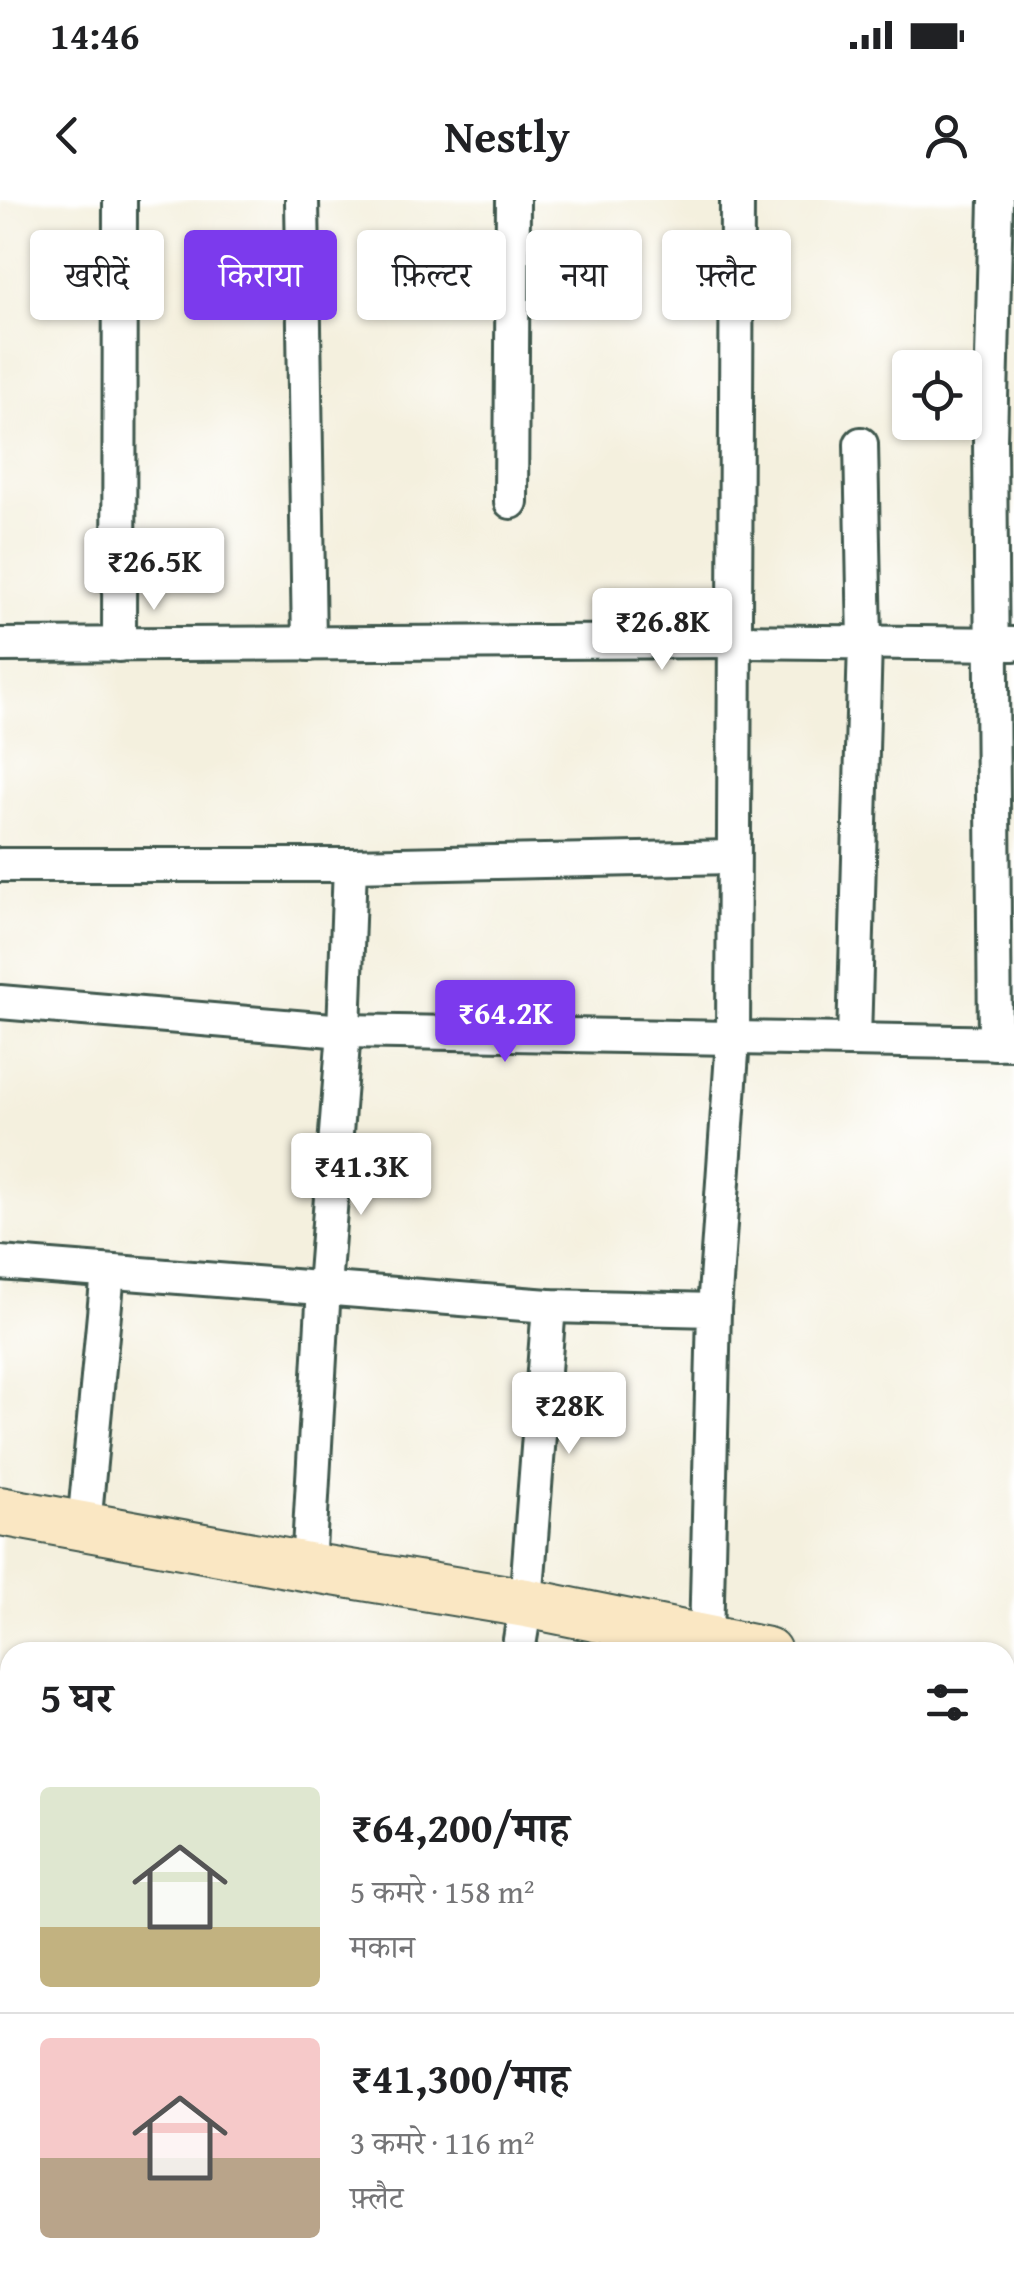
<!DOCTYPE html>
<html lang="hi">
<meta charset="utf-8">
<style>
:root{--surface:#fff;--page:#f6f6f6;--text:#202124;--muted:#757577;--line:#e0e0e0;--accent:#7c3aed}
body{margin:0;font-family:"Gentium Book Plus","Noto Serif Devanagari",serif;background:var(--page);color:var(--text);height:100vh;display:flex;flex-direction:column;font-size:38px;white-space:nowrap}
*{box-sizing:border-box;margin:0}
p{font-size:32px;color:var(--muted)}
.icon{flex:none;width:55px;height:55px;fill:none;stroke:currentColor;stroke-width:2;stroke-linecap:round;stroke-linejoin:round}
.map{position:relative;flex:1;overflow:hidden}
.drawer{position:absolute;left:0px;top:1442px;width:1015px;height:642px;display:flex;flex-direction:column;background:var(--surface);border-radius:30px 30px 0 0;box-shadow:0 2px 8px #0004}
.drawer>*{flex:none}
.guide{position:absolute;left:30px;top:30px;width:955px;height:90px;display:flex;gap:20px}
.controls{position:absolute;left:892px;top:150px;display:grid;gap:20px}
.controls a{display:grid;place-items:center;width:90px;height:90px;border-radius:10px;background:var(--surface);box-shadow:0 2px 8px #0004;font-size:50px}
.price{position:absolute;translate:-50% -85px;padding:0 22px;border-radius:10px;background:#fff;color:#222;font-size:32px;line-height:65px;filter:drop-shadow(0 2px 5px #0008)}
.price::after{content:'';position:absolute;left:50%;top:60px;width:30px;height:22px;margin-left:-15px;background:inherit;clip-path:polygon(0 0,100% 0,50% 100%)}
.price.selected{background:var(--accent);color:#fff}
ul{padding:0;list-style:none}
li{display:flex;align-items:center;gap:30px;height:250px;padding:0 40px}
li+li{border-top:2px solid var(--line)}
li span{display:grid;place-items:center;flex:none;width:280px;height:200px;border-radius:10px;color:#555}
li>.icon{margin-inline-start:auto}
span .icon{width:120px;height:120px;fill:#fffc;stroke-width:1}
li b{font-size:42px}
h2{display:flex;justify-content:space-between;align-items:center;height:120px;padding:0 40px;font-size:42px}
.pill{padding:0 35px;border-radius:10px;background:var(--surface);box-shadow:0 2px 8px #0004;font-size:35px;line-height:90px}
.pill.selected{background:var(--accent);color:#fff}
.status{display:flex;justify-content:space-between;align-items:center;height:70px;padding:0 50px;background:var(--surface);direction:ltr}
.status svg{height:28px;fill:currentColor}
header{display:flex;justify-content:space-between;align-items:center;height:130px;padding:0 40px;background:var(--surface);font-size:45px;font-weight:600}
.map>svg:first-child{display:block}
.building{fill:#d0aa78}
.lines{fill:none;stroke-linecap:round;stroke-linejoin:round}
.street-casing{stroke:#3f584e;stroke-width:38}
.secondary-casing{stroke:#3f584e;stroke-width:52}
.street{stroke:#fff;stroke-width:32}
.secondary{stroke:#fae7c3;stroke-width:48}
</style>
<div class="status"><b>14:46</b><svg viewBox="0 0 49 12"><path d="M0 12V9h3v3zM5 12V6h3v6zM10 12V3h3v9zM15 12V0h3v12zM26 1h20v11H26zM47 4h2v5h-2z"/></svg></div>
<header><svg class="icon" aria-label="back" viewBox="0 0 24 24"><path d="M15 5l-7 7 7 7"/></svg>Nestly<svg class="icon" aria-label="person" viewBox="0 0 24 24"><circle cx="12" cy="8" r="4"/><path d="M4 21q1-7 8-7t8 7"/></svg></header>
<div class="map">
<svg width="1014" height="2084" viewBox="0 0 1014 2084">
<rect width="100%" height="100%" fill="#fff"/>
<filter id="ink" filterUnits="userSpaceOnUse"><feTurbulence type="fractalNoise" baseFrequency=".01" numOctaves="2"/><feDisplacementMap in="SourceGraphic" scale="20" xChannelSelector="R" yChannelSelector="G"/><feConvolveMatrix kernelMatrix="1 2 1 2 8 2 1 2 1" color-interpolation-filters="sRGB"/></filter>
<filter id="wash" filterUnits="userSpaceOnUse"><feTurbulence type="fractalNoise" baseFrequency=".0048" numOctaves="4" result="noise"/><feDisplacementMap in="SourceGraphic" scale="40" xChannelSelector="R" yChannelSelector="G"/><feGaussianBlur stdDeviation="2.25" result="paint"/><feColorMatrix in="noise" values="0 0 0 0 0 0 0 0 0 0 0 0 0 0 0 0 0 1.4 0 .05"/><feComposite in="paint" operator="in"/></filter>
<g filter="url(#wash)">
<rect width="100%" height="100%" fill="#f4f0de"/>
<g id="blocks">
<g class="building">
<polygon points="0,1696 9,1696 3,1755 0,1755"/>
<polygon points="0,1940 5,1940 7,2021 0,2021"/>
<polygon points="119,2075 217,2075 216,2084 115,2084"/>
<polygon points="341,2075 402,2075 399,2084 373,2084"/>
<polygon points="418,2075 492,2075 491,2084 434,2084 416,2080"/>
<polygon points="662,2075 707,2075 706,2084 660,2084"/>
<polygon points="753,2075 794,2075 794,2084 750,2084"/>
<polygon points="817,2075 850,2075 849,2084 818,2084"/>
<polygon points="902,2075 954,2075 972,2077 970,2084 902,2084"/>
</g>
</g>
</g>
<g filter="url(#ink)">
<use href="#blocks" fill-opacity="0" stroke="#3f584e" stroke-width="2.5"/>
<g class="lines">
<g class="street-casing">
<g id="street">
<polyline points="302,0 309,444"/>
<polyline points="511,302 513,0"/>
<polyline points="0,445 734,441 1014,444"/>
<polyline points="119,445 120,0"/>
<polyline points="0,665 350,665 733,657"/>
<polyline points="0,802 344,831 1014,843"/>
<polyline points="854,840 865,442 861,244"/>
<polyline points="995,843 990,239 996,0"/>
<polyline points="0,1063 549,1106 714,1110 706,1441"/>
<polyline points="714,1110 733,839 737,0"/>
<polyline points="84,1326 108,1072"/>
<polyline points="308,1367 324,1087 344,831 350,665"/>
<polyline points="518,1452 526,1403 549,1106"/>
<polyline points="0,1603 10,1604"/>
<polyline points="285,2084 291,2075"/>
<polyline points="523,2084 524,2075"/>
</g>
</g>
<g class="secondary-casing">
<g id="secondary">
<polyline points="0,1311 308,1367 526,1403 767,1452"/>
<polyline points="1005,1497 1014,1499"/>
<polyline points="0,1852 10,1853"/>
<polyline points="0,1926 10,1926"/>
<polyline points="1005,1944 1014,1944"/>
<polyline points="1005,2006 1014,2007"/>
</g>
</g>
<use href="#street" class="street"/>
<use href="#secondary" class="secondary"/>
</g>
</g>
</svg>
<div class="controls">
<a><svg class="icon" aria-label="locate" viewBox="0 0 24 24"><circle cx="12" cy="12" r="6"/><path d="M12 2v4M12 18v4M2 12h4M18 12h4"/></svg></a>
</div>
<b class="price" style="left:154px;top:413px">₹26.5K</b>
<b class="price" style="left:662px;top:473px">₹26.8K</b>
<b class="price selected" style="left:505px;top:865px">₹64.2K</b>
<b class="price" style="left:361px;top:1018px">₹41.3K</b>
<b class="price" style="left:569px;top:1257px">₹28K</b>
<div class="guide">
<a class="pill">खरीदें</a>
<a class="pill selected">किराया</a>
<a class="pill">फ़िल्टर</a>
<a class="pill">नया</a>
<a class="pill">फ़्लैट</a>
</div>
<section class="drawer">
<h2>5 घर<svg class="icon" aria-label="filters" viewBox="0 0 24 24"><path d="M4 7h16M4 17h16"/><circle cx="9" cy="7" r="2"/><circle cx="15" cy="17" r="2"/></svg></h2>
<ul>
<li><span style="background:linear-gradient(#dfe7d0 70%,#c2b280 0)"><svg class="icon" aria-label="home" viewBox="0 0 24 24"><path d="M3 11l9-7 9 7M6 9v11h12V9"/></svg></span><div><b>₹64,200/माह</b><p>5 कमरे · 158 m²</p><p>मकान</p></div></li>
<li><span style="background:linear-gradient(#f6c9c9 60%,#b9a48a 0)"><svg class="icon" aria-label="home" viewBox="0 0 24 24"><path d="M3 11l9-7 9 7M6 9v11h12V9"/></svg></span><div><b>₹41,300/माह</b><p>3 कमरे · 116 m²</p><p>फ़्लैट</p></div></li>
</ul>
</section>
</div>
